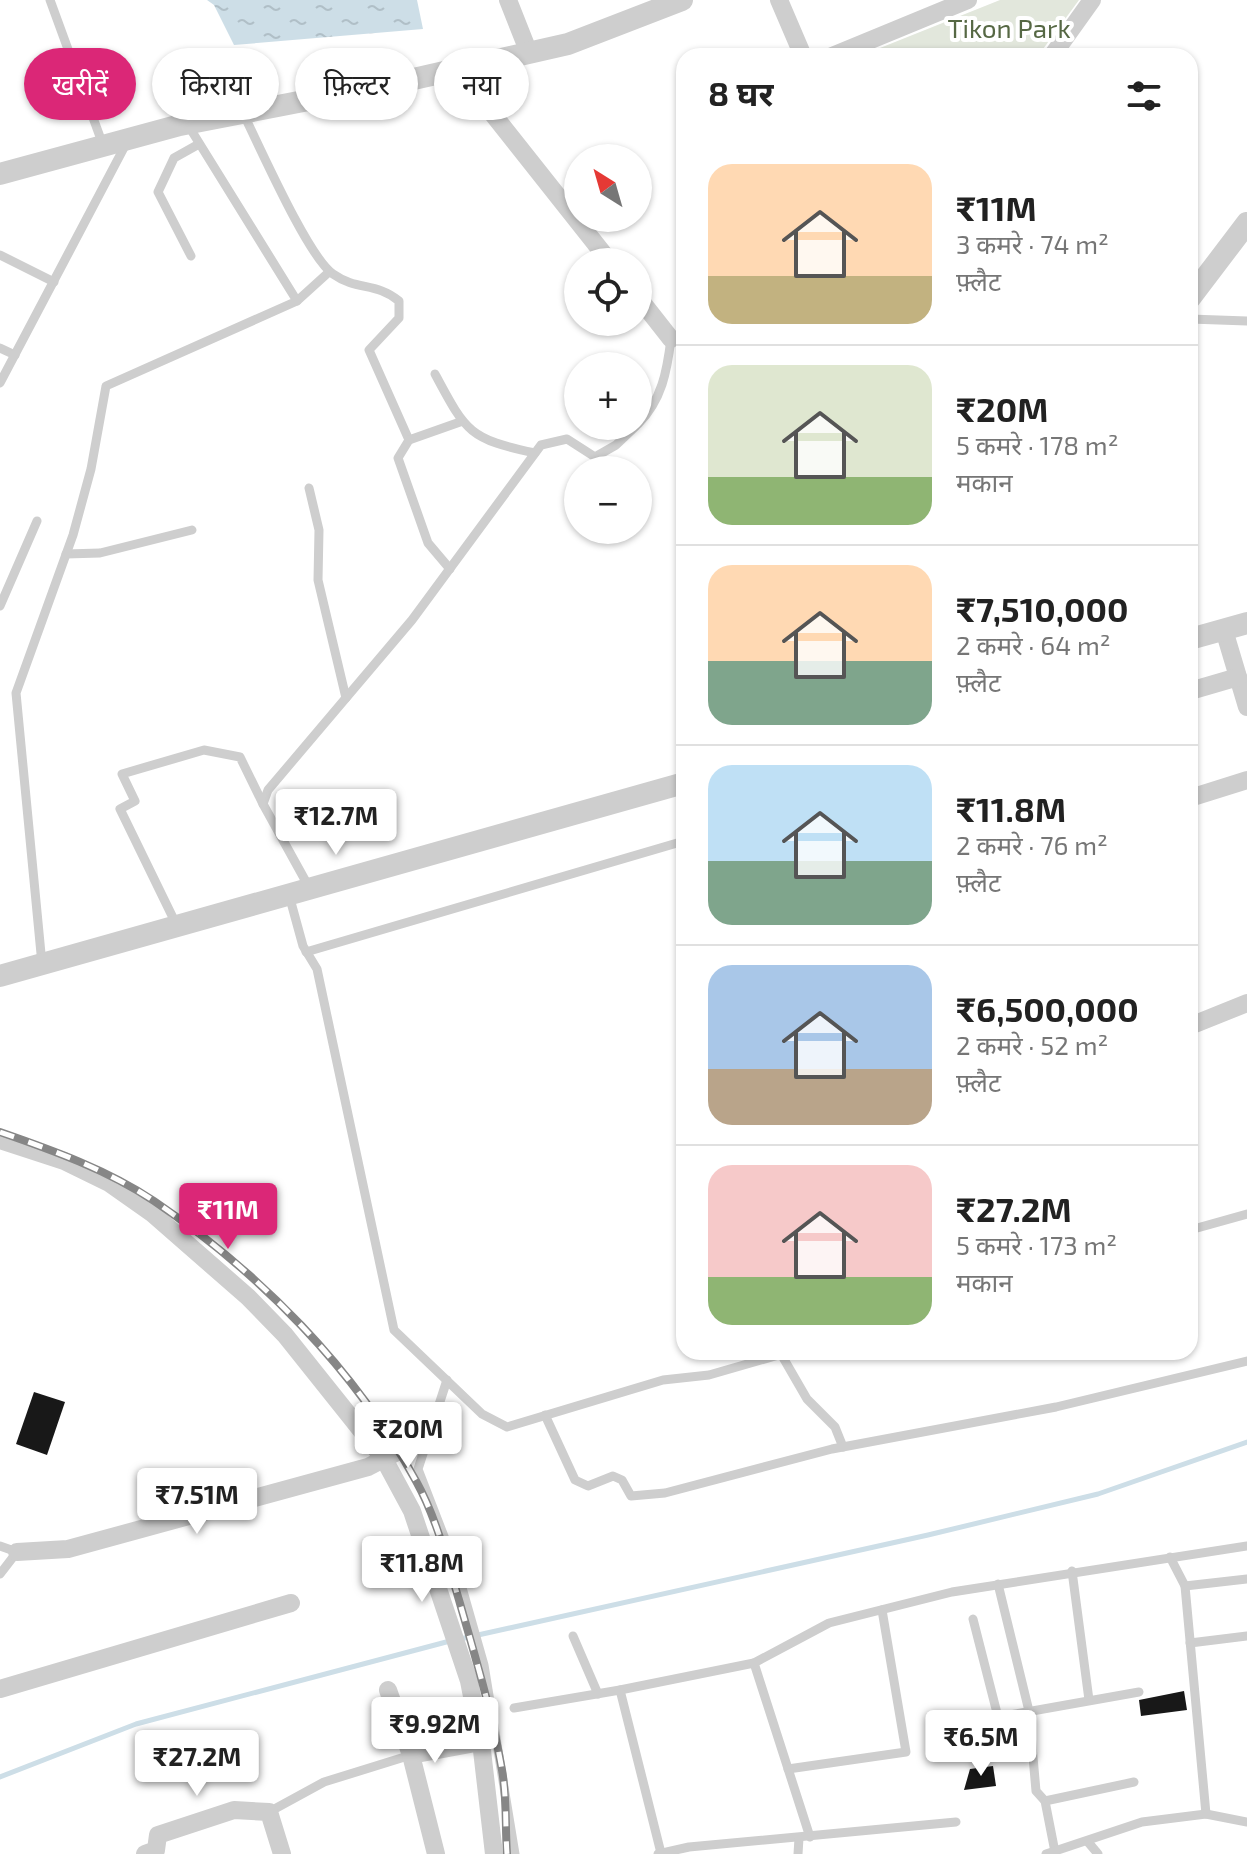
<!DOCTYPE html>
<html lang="hi">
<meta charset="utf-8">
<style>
:root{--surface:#fff;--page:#f6f6f6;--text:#222;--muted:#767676;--line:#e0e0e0;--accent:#db2777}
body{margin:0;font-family:"Exo 2","Noto Sans Devanagari",sans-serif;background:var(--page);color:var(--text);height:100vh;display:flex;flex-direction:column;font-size:30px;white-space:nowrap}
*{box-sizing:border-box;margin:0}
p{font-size:26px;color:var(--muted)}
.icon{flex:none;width:44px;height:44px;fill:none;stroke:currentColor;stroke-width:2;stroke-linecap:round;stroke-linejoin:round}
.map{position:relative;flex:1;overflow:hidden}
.panel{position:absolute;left:676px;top:48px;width:522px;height:1312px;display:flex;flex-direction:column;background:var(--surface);border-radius:24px;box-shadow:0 2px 6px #0004}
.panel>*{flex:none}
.hud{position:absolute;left:24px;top:48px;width:532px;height:72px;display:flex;gap:16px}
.needle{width:52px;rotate:323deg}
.controls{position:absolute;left:564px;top:144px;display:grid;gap:16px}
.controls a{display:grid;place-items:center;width:88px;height:88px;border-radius:50%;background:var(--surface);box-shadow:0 2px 6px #0004;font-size:40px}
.price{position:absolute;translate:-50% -68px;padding:0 18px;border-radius:8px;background:#fff;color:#222;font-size:26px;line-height:52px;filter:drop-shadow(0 2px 4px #0008)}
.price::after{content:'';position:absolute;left:50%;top:48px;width:24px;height:18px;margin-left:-12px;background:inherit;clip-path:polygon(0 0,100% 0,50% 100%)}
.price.active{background:var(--accent);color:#fff}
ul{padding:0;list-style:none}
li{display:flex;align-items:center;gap:24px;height:200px;padding:0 32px}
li+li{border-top:2px solid var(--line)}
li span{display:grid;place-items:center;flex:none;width:224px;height:160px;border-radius:24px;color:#555}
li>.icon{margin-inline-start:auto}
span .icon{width:96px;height:96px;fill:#fffc;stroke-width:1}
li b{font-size:34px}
h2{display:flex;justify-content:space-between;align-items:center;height:96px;padding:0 32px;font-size:34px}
.chip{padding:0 28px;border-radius:36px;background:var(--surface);box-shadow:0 2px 6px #0004;font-size:28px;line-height:72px}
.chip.active{background:var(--accent);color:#fff}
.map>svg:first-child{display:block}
.green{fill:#e2e7dc}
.water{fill:url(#water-ripples)}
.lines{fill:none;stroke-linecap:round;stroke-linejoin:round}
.stream{stroke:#cddee7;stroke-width:5}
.building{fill:#181818}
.service{stroke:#cecece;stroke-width:9}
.minor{stroke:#cecece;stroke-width:18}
.tertiary{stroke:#cecece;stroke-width:22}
.rail-casing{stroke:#868686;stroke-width:8}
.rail{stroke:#fff;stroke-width:5;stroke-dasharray:15;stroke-linecap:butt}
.labels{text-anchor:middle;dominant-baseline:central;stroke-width:8;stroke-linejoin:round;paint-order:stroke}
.park-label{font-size:26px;fill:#566844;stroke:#fff}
</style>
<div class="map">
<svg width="1247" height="1854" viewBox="0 0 1247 1854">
<defs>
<pattern id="water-ripples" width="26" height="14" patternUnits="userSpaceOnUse" patternTransform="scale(2)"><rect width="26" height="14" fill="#cddee7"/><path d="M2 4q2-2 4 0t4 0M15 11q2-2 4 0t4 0" fill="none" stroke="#b0bfc7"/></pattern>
</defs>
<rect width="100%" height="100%" fill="#fff"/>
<polygon class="green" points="1000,0 1079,0 1038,56 860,56"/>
<polygon class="water" points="207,0 417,0 423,29 234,45 214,5"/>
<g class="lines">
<g class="stream">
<polyline points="460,1639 928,1535 1098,1494 1247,1442"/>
<polyline points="0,1777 136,1724 450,1641"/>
</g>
</g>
<g class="building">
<polygon points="34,1392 65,1402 47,1455 16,1444"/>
<polygon points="1184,1691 1187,1710 1141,1716 1139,1700"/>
<polygon points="993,1766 996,1786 964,1790 970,1769"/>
</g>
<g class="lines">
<g class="service">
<polyline points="50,0 103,145"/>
<path d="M243,113C259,145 308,257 333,274C357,291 376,282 399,301V318L369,350L409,440L460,422"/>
<polyline points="0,255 54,282"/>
<polyline points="191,256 158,192 174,158 199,144"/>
<polyline points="297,301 329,272"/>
<polyline points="1190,319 1247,321"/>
<polyline points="0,348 15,355"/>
<path d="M435,374C466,432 469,439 535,453"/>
<polyline points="0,383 127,142"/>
<path d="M638,424C662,400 667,371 671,339"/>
<polyline points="409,440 398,458 428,543 450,569"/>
<polyline points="309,488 319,530 318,580 346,698"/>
<polyline points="66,554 100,553 192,530"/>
<polyline points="0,606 37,521"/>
<polyline points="310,889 263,804 268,790 412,620 541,445 567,439 595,457 616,445 636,426"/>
<polyline points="289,895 303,946 317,969 394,1330 482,1414 507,1427 663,1380 709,1375 789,1352"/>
<polyline points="177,926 120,809 135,801 122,774 204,750 240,757 263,804"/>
<polyline points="306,952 684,841"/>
<polyline points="42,964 16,693 73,535 91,469 106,386 297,301 188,125"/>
<polyline points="1190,1230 1247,1214"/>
<polyline points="781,1354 807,1399 835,1427 843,1447"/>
<polyline points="447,1380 418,1469 457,1570 484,1665 515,1854"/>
<polyline points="545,1415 575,1480 588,1486 613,1476 622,1480 631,1496 665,1493 832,1449 1056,1407 1247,1361"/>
<polyline points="0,1546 17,1552 0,1574"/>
<polyline points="1170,1557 1185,1586"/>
<polyline points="1072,1571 1089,1700"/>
<polyline points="998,1584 1029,1711 1036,1791 1045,1801"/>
<polyline points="973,1619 998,1717 1139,1692"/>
<polyline points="573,1636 598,1694"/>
<polyline points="1190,1643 1247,1636"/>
<polyline points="620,1690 754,1663"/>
<polyline points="514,1708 620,1690 661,1853"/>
<polyline points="788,1769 906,1752 882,1610"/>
<polyline points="269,1812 324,1782 411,1755"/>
<polyline points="1206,1814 1185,1586 1247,1579"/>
<polyline points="810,1837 754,1663 829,1623 952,1592 1247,1546"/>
<polyline points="1088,1842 1098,1854"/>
<polyline points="1055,1852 1045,1801 1134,1782"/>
<polyline points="658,1854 689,1847 956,1822"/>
<polyline points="798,1854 799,1838"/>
<polyline points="1046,1854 1142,1822 1206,1814 1247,1822"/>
</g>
<g class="minor">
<polyline points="508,0 529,53"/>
<polyline points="779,0 803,56"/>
<polyline points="832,56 968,0"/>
<polyline points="1052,56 1092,0"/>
<polyline points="457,69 610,262"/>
<polyline points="638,297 671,339"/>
<polyline points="1224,630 1247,707"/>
<polyline points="1190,691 1238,677"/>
<polyline points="1190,798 1247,780"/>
<polyline points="1190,1026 1247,1003"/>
<polyline points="0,1140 64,1161 109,1183 153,1214 248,1297 285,1335 384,1459 412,1511 469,1681 481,1742 494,1854"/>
<polyline points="17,1552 68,1549 368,1467 428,1436"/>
<polyline points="0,1689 291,1603"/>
<polyline points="388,1690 411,1755 436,1854"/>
<polyline points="411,1755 481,1742"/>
<polyline points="145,1854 156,1850 158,1835 234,1810 269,1812 282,1854"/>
</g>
<g class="tertiary">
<polyline points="0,174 180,125 396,83 568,44 682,0"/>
<polyline points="1190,298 1247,223"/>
<polyline points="1190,639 1247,623"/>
<polyline points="0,976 684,783"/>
</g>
<g class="rail-casing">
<path id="rail" d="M0,1132C52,1150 108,1170 154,1201C259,1272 355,1369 416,1481C436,1517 447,1560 459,1600C475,1656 492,1712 502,1770C507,1797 505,1826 507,1854"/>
</g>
<use href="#rail" class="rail"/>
</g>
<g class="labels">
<g class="park-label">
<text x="1009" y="27">Tikon Park</text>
</g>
</g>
</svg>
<div class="controls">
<a><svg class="needle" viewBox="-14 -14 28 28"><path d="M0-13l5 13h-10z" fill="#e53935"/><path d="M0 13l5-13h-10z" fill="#767676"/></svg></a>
<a><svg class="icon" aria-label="locate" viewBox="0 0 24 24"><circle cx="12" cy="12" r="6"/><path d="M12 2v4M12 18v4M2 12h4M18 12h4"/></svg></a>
<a>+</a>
<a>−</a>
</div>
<b class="price" style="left:336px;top:857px">₹12.7M</b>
<b class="price active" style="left:228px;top:1251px">₹11M</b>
<b class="price" style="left:408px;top:1470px">₹20M</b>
<b class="price" style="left:197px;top:1536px">₹7.51M</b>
<b class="price" style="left:422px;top:1604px">₹11.8M</b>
<b class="price" style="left:435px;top:1765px">₹9.92M</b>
<b class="price" style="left:981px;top:1778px">₹6.5M</b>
<b class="price" style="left:197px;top:1798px">₹27.2M</b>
<div class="hud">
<a class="chip active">खरीदें</a>
<a class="chip">किराया</a>
<a class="chip">फ़िल्टर</a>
<a class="chip">नया</a>
</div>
<section class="panel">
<h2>8 घर<svg class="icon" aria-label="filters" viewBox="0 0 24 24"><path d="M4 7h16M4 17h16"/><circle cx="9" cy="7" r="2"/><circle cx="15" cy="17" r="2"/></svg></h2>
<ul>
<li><span style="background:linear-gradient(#ffd9b3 70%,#c2b280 0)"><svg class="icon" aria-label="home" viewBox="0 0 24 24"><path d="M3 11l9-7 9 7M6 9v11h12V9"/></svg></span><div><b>₹11M</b><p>3 कमरे · 74 m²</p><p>फ़्लैट</p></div></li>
<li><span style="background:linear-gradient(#dfe7d0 70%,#8fb573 0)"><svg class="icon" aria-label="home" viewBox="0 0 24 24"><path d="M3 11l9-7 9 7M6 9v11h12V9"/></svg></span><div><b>₹20M</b><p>5 कमरे · 178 m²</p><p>मकान</p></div></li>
<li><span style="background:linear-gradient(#ffd9b3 60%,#7fa58c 0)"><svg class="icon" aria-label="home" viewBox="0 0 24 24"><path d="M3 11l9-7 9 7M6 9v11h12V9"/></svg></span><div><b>₹7,510,000</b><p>2 कमरे · 64 m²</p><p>फ़्लैट</p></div></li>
<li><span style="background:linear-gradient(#bfe0f5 60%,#7fa58c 0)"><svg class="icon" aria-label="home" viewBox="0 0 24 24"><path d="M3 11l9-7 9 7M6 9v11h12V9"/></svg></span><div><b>₹11.8M</b><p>2 कमरे · 76 m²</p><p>फ़्लैट</p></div></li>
<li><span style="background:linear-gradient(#a9c7e8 65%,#b9a48a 0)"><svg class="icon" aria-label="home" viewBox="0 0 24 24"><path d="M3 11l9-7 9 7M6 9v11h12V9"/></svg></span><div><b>₹6,500,000</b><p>2 कमरे · 52 m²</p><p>फ़्लैट</p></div></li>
<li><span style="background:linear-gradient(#f6c9c9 70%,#8fb573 0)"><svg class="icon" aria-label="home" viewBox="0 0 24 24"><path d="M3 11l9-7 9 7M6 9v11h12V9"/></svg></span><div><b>₹27.2M</b><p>5 कमरे · 173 m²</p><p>मकान</p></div></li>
</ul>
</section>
</div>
